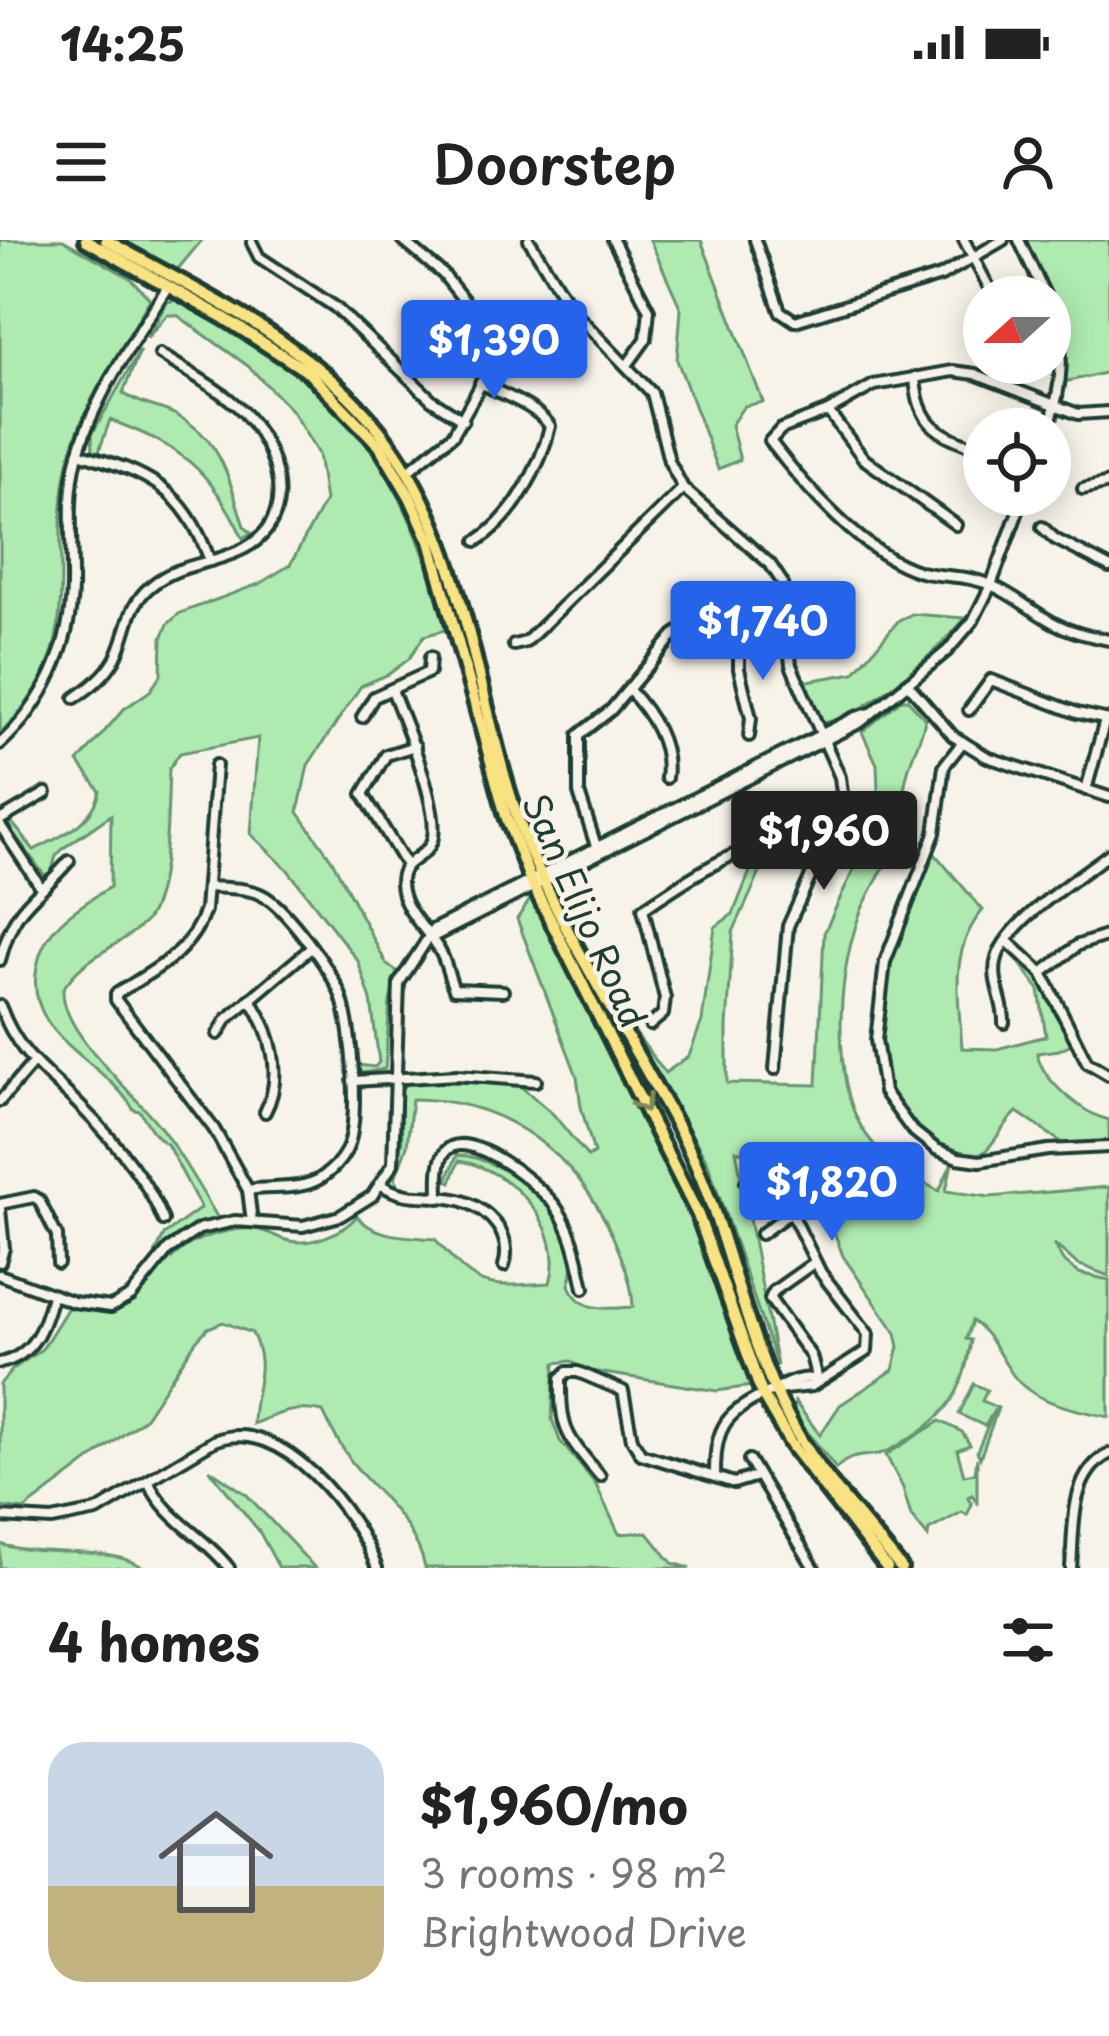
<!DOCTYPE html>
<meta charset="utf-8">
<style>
:root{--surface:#fff;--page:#f6f6f6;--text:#222;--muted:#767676;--line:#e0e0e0;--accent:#2563eb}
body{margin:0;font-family:"Playpen Sans",sans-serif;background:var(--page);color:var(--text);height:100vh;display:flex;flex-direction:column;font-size:45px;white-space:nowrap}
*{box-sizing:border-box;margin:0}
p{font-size:39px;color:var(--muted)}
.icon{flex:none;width:66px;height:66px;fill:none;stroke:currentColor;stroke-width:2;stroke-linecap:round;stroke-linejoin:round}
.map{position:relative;height:1328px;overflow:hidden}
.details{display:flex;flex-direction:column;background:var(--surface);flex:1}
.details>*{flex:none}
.needle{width:78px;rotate:249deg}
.buttons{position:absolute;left:963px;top:36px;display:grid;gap:24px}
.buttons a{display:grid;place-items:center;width:108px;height:108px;border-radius:50%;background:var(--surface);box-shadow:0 6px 30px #0003;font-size:60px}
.price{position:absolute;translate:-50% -102px;padding:0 27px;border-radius:12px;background:var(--accent);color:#fff;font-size:39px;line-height:78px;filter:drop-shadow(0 3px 6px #0008)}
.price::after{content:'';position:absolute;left:50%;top:72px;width:36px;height:27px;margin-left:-18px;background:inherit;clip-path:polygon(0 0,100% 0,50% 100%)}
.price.active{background:#222;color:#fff}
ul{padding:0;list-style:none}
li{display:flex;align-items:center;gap:36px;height:300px;padding:0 48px}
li+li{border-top:3px solid var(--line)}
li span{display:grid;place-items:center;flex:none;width:336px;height:240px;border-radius:36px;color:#555}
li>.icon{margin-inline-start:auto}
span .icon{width:144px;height:144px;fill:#fffc;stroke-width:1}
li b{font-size:51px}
h2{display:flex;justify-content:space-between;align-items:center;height:144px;padding:0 48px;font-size:51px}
.status{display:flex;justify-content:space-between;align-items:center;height:84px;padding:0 60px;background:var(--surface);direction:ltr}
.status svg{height:33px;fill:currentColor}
header{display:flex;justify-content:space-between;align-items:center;height:156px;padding:0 48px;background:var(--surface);font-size:54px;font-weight:600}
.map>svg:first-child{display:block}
.green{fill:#afebb0;stroke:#679472;stroke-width:3}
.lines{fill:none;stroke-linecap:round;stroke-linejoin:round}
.minor-casing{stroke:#1f3d34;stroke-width:16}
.major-casing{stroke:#1f3d34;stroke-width:20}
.minor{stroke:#f7f3e8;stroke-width:8}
.major{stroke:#f8e281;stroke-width:10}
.oneway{stroke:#818757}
.labels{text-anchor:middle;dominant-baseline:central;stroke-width:9;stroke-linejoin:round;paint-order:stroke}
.street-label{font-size:36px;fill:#1f3d34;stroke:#f7f3e8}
</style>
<div class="status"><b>14:25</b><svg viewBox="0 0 49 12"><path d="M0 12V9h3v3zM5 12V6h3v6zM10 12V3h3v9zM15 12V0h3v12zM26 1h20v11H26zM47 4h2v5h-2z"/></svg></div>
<header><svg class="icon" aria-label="menu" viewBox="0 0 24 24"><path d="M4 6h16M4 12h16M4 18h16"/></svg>Doorstep<svg class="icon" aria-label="person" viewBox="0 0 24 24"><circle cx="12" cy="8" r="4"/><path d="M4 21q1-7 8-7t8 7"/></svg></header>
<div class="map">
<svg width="1109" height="1328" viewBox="0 0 1109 1328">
<rect width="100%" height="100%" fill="#f7f3e8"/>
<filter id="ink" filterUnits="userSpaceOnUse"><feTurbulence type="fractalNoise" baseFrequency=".00833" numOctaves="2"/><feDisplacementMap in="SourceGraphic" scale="24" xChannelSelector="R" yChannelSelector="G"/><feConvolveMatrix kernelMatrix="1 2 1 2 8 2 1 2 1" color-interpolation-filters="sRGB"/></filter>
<g filter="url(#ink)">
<g class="green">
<path d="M0,0H63L130,38L150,59C120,112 76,172 66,233C48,334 90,407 0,493Z"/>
<polygon points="122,0 202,0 177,30"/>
<polygon points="650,0 701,0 763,162 744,166 731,185 740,220 718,229 677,120 681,69"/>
<path d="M1023,0H1109V132L1064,142C1063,78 1054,56 1023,0Z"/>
<path d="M176,60C220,86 270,110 310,143C390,211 419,292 448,389L424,396L409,419L389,434L361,446L308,525L298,572L332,620L387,725L397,731L390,762L385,829L363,833L356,829V825L375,827L379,822L371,760L358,721L288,630L251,594L258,498L180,513L169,529C167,566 169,660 143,684C116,709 83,716 63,749C61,796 138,854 164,892C184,920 201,950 219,980L186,991L155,1014L164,995L201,968L167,904C156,900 146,881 140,871L134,870C104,819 23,797 37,727C44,686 76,669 110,647L111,575L65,607L56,616L51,633L44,635L9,587L10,580L34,610C61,596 93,584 100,551L78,522L124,469L150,451L161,435L162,398L168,384L180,373L259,344L290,325L325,261L318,214L292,171L248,126L177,75H167L147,98L167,62Z"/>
<path d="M140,110L123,153C139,165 159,166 176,175C223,199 229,241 244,286L251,293L243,298C209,228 182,207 110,180L98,214L93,211L92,194Z"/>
<path d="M912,374L965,378C943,407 856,486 820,482L802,442L854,433L899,380Z"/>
<path d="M902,459H907L925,479C923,496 912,514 908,531C901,555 902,582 894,604C885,630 867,653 858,679C846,715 841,752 841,789C843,875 861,911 939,951L952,923L946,951L990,957L1109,947V1036L1077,1024L1054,1004L1063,1021L1079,1033L1109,1040V1177C1077,1170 1033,1163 1013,1135C999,1116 992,1095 972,1081L966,1099L971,1100C964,1150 950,1175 905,1201C897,1206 889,1212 879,1214C861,1217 849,1214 836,1229L793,1173L795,1162L820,1195L840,1165L893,1130L899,1107L896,1093L843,1016L829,978L809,952L774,927L736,910L777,1126L708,923L631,787L665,833L689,816L702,781L715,687L733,674L756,616L768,615L733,692L727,787V843L817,845L824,693L879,575L877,524L862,492Z"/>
<path d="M934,613L983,670C948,711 959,758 962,808L997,809L1046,796L1039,750L1011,711L1043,741L1071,804L1059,810L1037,813C1042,840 1081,873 1109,880V903L1064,904L1017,872C1002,885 997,902 981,915C958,915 940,906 922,892C836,825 898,690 934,613Z"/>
<path d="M531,658L698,995L752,1146L717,1151L585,1130L571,1121L555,1123L552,1179L560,1201L595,1243L619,1294L647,1292L672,1323L690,1328H425C416,1284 378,1255 351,1221C340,1205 331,1189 323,1172C295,1166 279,1173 253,1184C253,1147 270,1129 252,1093L223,1082L208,1088L196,1101L144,1179L24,1270L0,1267V1144L13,1129L42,1109L69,1066C148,1087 147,1014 209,996C223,992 241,987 255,989C268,991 278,998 290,1001C312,1006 344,992 357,976C374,998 410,996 435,999C480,1051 483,1047 550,1043C567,988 512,929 459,921L451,942L447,940L457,915C510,917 590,987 569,1045C580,1073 607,1069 633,1067C632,1041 623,1021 613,997C576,913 505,859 412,859L407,906L395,938L399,946L425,953L411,954L391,946L389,940L402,902L401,850L408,841L518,844L553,874L588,917L594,913L581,867L577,836L517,679Z"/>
<polygon points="974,1144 987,1150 982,1161 998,1168 980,1218 977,1211 995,1169 985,1186 959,1174"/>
<polygon points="940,1181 962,1192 970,1205 957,1210 964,1235 975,1233 977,1218 977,1262 972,1255 968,1257 972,1264 967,1275 962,1272 929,1290 928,1297 911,1276 903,1248 886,1215"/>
<polygon points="209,1229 246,1254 315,1328 279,1328 259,1291"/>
<path d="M0,1304C47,1319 102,1303 145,1328H0Z"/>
</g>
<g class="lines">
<g class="minor-casing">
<g id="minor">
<polyline points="402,0 443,34 505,112"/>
<polyline points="529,0 573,71 652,153 669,221 683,248 770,324 782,342 791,425 840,537 843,561 837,578 788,686 775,829"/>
<polyline points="613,0 649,70 646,99 628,124"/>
<polyline points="755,0 780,71 795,81 941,36 1003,0"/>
<polyline points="964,0 994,57"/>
<polyline points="1019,0 1046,57"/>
<polyline points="252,3 259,17 335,67 432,160 463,180"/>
<path d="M915,137C918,189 941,194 984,211"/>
<polyline points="828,171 864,219 956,285"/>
<path d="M1109,172L1078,174L975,134L953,131L874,145L828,171L781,189L770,201C803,245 866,317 921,332C946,338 965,334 993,346C1016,356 1034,373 1056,384C1073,393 1091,396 1109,400"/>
<path d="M1048,189C1062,148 1067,107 1050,67"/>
<path d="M78,213C149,233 184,248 210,321"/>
<polyline points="408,231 453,195 491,126 505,112 573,71"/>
<polyline points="1083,249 1109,243"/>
<polyline points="1042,287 1055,299 1109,327"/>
<path d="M477,301C513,278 541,227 550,186C535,165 503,155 480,143"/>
<polyline points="739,385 739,429 751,478 749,496"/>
<polyline points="514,405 526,402 683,248"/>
<polyline points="907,443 953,496 987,517 1109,557"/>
<path d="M392,450C404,480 442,571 432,601C426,619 400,619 401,643C402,673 430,690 442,715C447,726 449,738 454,749L503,751"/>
<path d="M629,450C651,473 671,505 666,538"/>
<path d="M75,458C91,447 105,436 115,419C129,393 126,366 151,346C178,323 216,324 245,308C306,275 273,193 230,160C209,143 183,129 160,114"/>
<polyline points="969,470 991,440 1077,473 1109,480"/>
<polyline points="362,477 374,457 429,432 430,417"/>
<polyline points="963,502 944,526 935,593 885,722 876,800 884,852 911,889 936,909 958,918 980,921 1048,910 1109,907"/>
<path d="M0,504C44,464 70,408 72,348C73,304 66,261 77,218C91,161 137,96 168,46"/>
<path d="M216,525L205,670C190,715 153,730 116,754V760L214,889L248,950L252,982"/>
<polyline points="1086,550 1105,480"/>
<polyline points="0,580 46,553"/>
<polyline points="0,585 40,646"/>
<polyline points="596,606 579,553 579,495 611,470 674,395 689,385 705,380 739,385 802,380 831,369 843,352"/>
<polyline points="406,625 363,554 386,515 415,506"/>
<path d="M207,647C224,648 246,647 262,655C285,666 332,731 341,756C352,787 361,883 346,911C340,922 330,932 321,938C301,951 271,946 248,950"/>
<polyline points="431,698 861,482 947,411 973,381 991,345 1024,255"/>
<polyline points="1007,701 1042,733 1087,822 1109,835"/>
<path d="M0,720C15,661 34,662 69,621"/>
<polyline points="1042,733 1078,705 1109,695"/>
<path d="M250,759C272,791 284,836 265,872"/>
<path d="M0,766C19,817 45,830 81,867C113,899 147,938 163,980"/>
<path d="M1004,783C1005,761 990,741 997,718C1008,681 1079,637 1109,614"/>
<path d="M650,785L663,774L665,758L643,669C670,651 730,609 761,607C781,605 798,614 815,622"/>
<polyline points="218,794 227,779 311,708"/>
<polyline points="353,841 457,835 536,841"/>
<polyline points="0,861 32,824"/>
<polyline points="746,942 791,972 821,1033 868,1094 867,1111 812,1146 775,1150"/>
<path d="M380,944C410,964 432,951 463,961C491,971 513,996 504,1026"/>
<path d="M439,958C439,945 437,922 445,912C467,884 543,948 556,967C573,991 578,1020 584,1048"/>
<polyline points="0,964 34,957 39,960 57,996 58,1023"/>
<polyline points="0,969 4,1008 0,1022"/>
<polyline points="761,994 791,972"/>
<polyline points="815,1022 774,1051 770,1059 811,1116 817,1139"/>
<polyline points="0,1035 73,1062 111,1067 131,1056 169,1009 199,989 235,981 303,986 340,976 372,956 393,924 399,743 434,689 856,477 870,473"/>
<path d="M0,1123C34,1116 44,1086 52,1056"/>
<polyline points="749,1220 814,1328"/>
<path d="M715,1234C715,1184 727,1172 771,1151C786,1144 800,1135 817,1140"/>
<path d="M600,1236C566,1195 560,1191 561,1138L567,1132H578L623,1151L632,1199L641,1214L734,1243L757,1236"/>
<path d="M148,1241C166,1281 204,1295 229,1328"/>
<path d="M0,1277L52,1280L97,1271L214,1201C281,1173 357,1273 377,1328"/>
<path d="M1071,1328C1074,1290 1069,1234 1109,1214"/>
</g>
</g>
<g class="major-casing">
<g id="major">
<polyline points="86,0 224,78 308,132 379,205 410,257 430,301 506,576 530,639 698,975 762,1154 792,1206 887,1328"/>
<path d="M106,0C203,55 309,101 379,190C472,307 473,464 525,598C566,702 630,796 682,895C728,984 740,1086 787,1175C815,1231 862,1279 901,1328"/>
</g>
</g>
<use href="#minor" class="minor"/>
<use href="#major" class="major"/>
</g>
<defs><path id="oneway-chevron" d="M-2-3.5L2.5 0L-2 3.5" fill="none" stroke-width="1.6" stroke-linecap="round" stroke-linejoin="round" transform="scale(3)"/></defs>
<use class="oneway" href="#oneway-chevron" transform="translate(643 864) rotate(63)"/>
</g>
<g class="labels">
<g class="street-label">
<text transform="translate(586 670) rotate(66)">San Elijo Road</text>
</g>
</g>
</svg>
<div class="buttons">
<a><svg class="needle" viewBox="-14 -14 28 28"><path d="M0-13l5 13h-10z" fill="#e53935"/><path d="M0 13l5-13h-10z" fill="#767676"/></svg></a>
<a><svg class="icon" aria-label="locate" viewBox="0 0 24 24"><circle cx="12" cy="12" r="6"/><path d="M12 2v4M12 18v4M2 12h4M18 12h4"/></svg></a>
</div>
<b class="price" style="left:494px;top:162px">$1,390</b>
<b class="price" style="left:763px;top:443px">$1,740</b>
<b class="price active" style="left:824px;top:653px">$1,960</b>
<b class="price" style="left:832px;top:1004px">$1,820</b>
</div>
<section class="details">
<h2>4 homes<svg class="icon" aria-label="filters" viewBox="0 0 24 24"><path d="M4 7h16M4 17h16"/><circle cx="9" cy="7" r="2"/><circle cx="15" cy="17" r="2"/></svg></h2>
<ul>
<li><span style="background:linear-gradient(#c9d6e8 60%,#c2b280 0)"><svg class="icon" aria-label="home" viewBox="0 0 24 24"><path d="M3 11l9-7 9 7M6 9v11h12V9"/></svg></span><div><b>$1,960/mo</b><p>3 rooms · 98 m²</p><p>Brightwood Drive</p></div></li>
</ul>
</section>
